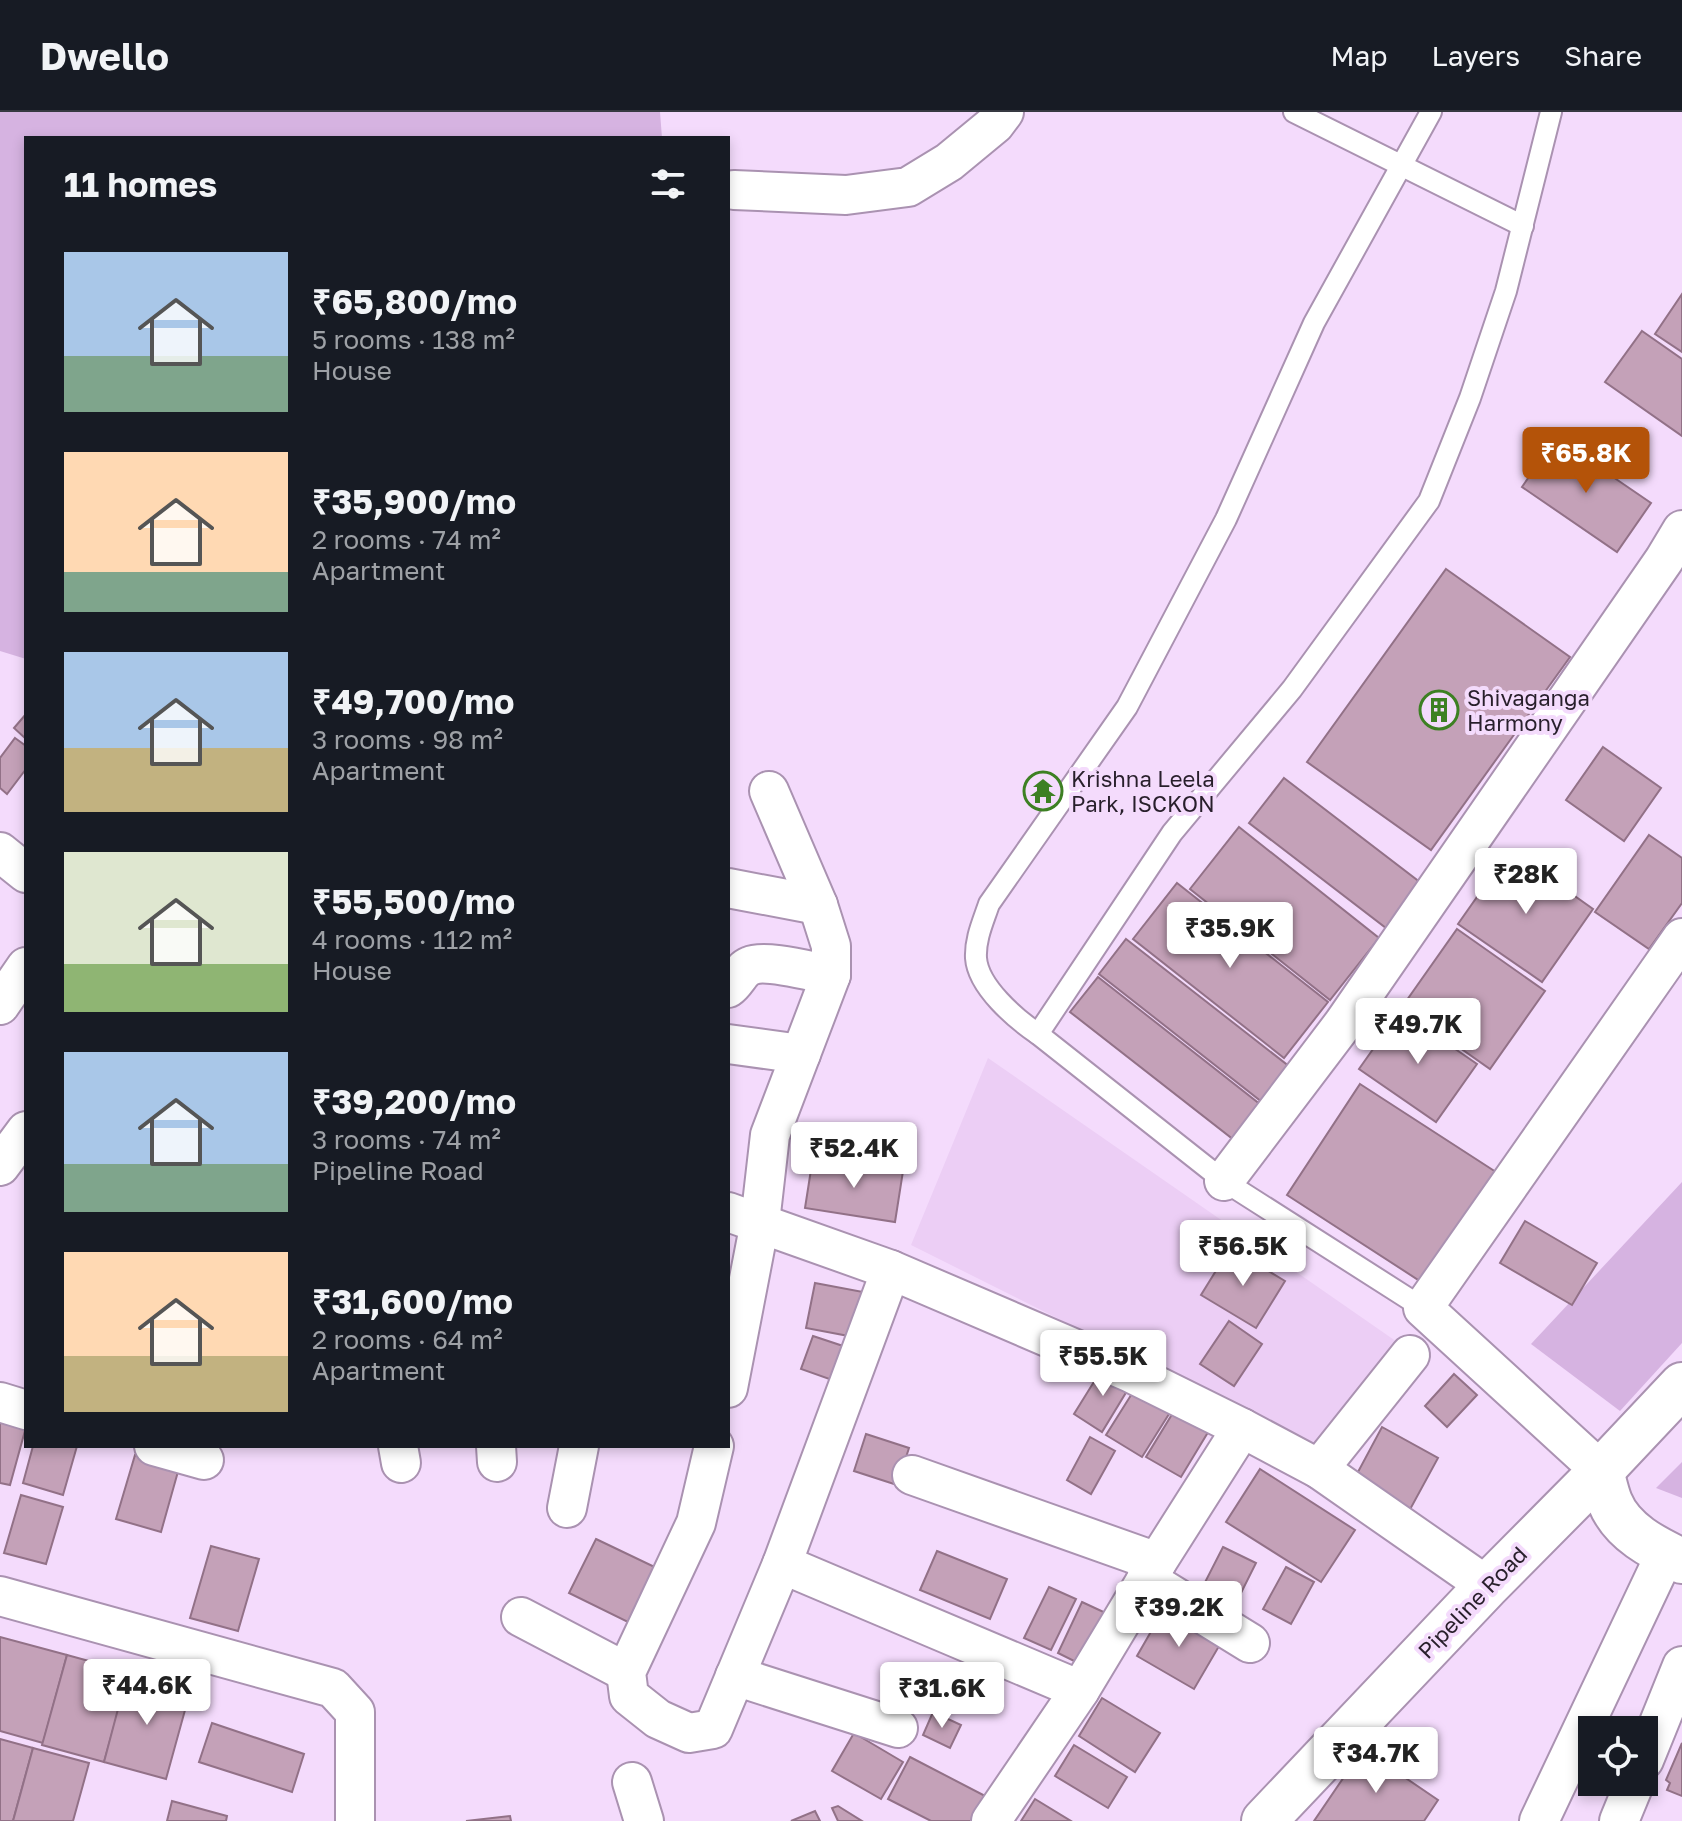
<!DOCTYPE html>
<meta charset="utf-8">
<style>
:root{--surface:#171b24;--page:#20242c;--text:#f1f3f6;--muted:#9ea1a6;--line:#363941;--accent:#b45309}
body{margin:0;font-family:"Golos Text",sans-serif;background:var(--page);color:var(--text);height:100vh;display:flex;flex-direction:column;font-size:30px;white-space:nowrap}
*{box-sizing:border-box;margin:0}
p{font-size:26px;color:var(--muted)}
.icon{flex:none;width:44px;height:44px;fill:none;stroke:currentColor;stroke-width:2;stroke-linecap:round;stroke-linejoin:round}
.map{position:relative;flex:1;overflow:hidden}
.drawer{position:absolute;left:24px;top:24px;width:706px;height:1312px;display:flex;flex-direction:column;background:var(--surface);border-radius:0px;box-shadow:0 4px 12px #0003}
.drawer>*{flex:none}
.tools{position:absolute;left:1578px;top:1604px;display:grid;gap:16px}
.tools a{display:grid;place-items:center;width:80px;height:80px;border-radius:0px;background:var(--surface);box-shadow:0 4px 12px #0003;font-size:40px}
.price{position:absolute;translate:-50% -68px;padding:0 18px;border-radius:8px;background:#fff;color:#222;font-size:26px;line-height:52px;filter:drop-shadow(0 2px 4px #0008)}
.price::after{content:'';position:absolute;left:50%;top:48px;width:24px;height:18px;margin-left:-12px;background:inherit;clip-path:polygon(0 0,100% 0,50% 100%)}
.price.on{background:var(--accent);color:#fff}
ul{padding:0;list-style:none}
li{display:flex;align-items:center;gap:24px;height:200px;padding:0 40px}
li span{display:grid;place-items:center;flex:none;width:224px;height:160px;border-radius:0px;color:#555}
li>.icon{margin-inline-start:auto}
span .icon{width:96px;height:96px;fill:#fffc;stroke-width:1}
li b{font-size:34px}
h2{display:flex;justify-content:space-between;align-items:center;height:96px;padding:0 40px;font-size:34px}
header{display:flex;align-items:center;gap:48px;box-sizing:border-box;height:112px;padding:0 40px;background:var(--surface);border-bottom:2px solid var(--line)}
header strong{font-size:38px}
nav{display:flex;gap:44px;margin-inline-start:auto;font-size:28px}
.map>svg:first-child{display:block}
.built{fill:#eccef5}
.green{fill:#d6b3e1}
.building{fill:#c4a1b8;stroke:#927187;stroke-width:2}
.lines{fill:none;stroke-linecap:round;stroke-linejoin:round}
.lane-casing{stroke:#aa92b1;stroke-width:24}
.street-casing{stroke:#aa92b1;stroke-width:42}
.secondary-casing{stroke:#aa92b1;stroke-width:48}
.lane{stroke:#fff;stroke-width:20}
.street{stroke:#fff;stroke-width:38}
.secondary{stroke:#fff;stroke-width:44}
.labels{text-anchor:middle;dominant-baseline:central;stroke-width:8;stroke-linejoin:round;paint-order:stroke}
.poi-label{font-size:22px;fill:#281f2b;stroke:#f4dbfc;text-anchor:start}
.street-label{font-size:22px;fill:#281f2b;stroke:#f4dbfc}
</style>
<header>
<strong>Dwello</strong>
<nav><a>Map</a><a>Layers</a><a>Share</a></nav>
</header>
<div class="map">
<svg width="1682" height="1709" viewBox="0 0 1682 1709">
<rect width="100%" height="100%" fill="#f4dbfc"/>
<polygon class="built" points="988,946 1400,1232 1326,1356 1137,1246 911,1133"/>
<g class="green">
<polygon points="0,0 660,0 662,26 26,26 26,547 0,539"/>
<polygon points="1682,1070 1682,1231 1620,1299 1531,1232"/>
<polygon points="1682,1350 1682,1386 1656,1376"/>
</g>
<g class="building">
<polygon points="1682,182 1682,240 1655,222"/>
<polygon points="1642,219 1682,247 1682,324 1605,270"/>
<polygon points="1556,326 1651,391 1617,440 1522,375"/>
<polygon points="1446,457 1570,545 1431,738 1307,650"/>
<polygon points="26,602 26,627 14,616"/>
<polygon points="15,626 26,634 26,657 7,682 0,676 0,646"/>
<polygon points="1603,635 1661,676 1624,729 1566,688"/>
<polygon points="1284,666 1421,771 1386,816 1249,711"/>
<polygon points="1239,715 1379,826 1330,888 1190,777"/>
<polygon points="1649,723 1682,746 1682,791 1649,837 1595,800"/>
<polygon points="1510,738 1593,797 1542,870 1458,812"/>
<polygon points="1177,771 1328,890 1284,946 1133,827"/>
<polygon points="1457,817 1545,879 1490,957 1402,895"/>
<polygon points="1126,827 1290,955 1262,990 1099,862"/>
<polygon points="1098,865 1261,993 1234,1028 1070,900"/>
<polygon points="1400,899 1477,952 1436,1010 1359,957"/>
<polygon points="1360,972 1499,1062 1426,1173 1287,1083"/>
<polygon points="813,1045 903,1059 895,1110 805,1096"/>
<polygon points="1525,1109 1597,1151 1572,1193 1500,1151"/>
<polygon points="1230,1136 1285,1169 1256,1216 1201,1183"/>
<polygon points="815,1171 863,1180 854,1225 806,1216"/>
<polygon points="1229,1209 1262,1232 1234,1274 1200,1252"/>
<polygon points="813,1224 846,1235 835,1269 801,1257"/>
<polygon points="1105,1252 1133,1269 1102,1320 1074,1302"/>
<polygon points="1454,1262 1477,1283 1447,1315 1425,1294"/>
<polygon points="1138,1272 1174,1294 1142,1345 1106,1323"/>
<polygon points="1179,1291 1213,1312 1181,1365 1146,1345"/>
<polygon points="0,1305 26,1315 10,1373 0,1371"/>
<polygon points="1382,1315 1438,1346 1407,1403 1351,1373"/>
<polygon points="866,1322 909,1336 897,1373 854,1359"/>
<polygon points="1090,1325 1115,1339 1091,1382 1067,1368"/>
<polygon points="33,1334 77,1334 63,1383 23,1371"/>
<polygon points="135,1343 179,1356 161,1420 116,1407"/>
<polygon points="1260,1357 1355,1418 1321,1470 1226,1410"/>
<polygon points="21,1383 63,1395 46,1452 4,1441"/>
<polygon points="596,1427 663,1459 636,1514 569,1481"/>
<polygon points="211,1434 259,1447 238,1519 190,1506"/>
<polygon points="1223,1435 1256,1451 1231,1501 1198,1484"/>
<polygon points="937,1439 1007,1467 990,1507 920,1478"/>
<polygon points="1286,1455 1314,1470 1291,1512 1263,1497"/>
<polygon points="1049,1475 1076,1487 1051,1538 1024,1526"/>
<polygon points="1082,1490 1110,1503 1084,1554 1058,1541"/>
<polygon points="1164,1497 1222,1529 1194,1577 1137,1544"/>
<polygon points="0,1525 67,1543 43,1631 0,1619"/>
<polygon points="67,1543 129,1560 104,1650 42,1633"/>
<polygon points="127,1563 190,1580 166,1667 104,1650"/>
<polygon points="1102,1586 1160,1621 1135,1660 1079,1624"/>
<polygon points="933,1600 961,1613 950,1636 923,1623"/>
<polygon points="212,1611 304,1642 292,1680 199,1650"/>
<polygon points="854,1621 903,1650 881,1687 832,1659"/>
<polygon points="0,1627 33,1636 13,1709 0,1709"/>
<polygon points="1682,1631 1682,1684 1667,1678 1670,1671 1666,1668"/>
<polygon points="1074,1633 1127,1665 1108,1696 1055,1664"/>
<polygon points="33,1636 89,1651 73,1709 13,1709"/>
<polygon points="1363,1637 1438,1688 1424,1709 1314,1709"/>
<polygon points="910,1645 989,1686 977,1709 931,1709 888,1687"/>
<polygon points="1035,1687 1071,1709 1021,1709"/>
<polygon points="172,1689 227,1704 226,1709 167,1709"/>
<polygon points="838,1694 862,1709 838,1709 832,1696"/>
<polygon points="815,1699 820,1709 791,1709"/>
<polygon points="510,1704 511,1709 466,1709"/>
</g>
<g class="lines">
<g class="lane-casing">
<g id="lane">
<polyline points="1294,0 1523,114"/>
<polyline points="1038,922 1172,721 1292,577 1429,389 1470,286 1506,179 1551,0"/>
<path d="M1423,1196L1224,1069L1038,922C1016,907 978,875 976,846C975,827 983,810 989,792L1127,595L1226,407L1314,211L1431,0"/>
</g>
</g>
<g class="street-casing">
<g id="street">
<polyline points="734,78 846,83 908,75 949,50 995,12 1004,0"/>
<polyline points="0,740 26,761"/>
<polyline points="728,776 818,793"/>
<path d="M728,876C737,870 740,858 750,854C765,847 813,860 831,863"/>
<polyline points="0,893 26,855"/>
<polyline points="728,932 801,942"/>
<polyline points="0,1054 26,1019"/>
<polyline points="1224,1069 1343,912 1664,448 1682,418"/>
<polyline points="728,1100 891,1158 1129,1260 1242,1316 1319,1357 1487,1474"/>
<polyline points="728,1276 760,1110 770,1023 831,863 831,834 818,793 769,679"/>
<polyline points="0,1290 26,1298"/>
<polyline points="154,1334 204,1348"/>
<polyline points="398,1334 401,1351"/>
<polyline points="496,1334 497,1350"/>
<polyline points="714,1334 696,1411 626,1560 629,1584 658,1607 689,1621 713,1617 782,1452 891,1158"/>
<polyline points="1319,1357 1410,1243"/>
<polyline points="1601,1359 1423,1196 1682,826"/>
<polyline points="912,1363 1157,1450"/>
<polyline points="567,1396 579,1334"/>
<polyline points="782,1452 1080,1578 1157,1450 1242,1316"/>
<polyline points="1146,1467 1250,1531"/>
<polyline points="0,1484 333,1576 355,1600 355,1709"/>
<polyline points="521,1505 626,1560"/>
<polyline points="735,1564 898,1616"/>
<polyline points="1644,1648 1682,1554"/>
<polyline points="632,1670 644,1709"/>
<polyline points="991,1709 1080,1578"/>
<polyline points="1539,1709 1666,1441"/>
<polyline points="1619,1709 1635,1670"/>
</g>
</g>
<g class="secondary-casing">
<g id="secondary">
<path d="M1601,1359C1604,1369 1606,1380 1610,1390C1622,1420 1654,1436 1682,1449"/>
<polyline points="1264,1709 1487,1474 1601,1359 1682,1273"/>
</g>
</g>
<use href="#lane" class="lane"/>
<use href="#street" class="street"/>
<use href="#secondary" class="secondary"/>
</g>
<defs>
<g id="building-ring" transform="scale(2)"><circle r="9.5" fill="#f4dbfc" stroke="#3d8023" stroke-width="1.5"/><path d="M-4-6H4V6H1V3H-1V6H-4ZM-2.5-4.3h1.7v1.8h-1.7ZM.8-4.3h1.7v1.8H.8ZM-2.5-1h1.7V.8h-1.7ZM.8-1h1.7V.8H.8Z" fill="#3d8023"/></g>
<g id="temple-ring" transform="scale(2)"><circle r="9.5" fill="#f4dbfc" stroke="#3d8023" stroke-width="1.5"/><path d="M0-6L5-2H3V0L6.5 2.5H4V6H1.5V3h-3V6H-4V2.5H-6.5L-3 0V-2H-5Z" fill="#3d8023"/></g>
</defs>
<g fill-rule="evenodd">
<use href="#building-ring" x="1439" y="598"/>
<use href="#temple-ring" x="1043" y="679"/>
</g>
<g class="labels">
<g class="poi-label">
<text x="1467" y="585">Shivaganga<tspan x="1467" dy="25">Harmony</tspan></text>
<text x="1071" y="666">Krishna Leela<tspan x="1071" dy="25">Park, ISCKON</tspan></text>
</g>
<g class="street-label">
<text transform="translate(1472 1490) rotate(-46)">Pipeline Road</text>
</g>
</g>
</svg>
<div class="tools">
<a><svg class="icon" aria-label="locate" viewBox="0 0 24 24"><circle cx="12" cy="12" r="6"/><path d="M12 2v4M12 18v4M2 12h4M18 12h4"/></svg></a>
</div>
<b class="price on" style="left:1586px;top:383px">₹65.8K</b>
<b class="price" style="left:1526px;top:804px">₹28K</b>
<b class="price" style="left:1230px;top:858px">₹35.9K</b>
<b class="price" style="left:1418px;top:954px">₹49.7K</b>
<b class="price" style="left:854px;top:1078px">₹52.4K</b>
<b class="price" style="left:1243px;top:1176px">₹56.5K</b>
<b class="price" style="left:1103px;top:1286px">₹55.5K</b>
<b class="price" style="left:1179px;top:1537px">₹39.2K</b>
<b class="price" style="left:147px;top:1615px">₹44.6K</b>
<b class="price" style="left:942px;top:1618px">₹31.6K</b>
<b class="price" style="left:1376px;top:1683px">₹34.7K</b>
<section class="drawer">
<h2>11 homes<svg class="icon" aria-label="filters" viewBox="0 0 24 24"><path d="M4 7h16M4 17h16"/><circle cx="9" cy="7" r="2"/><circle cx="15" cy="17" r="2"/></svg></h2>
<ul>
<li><span style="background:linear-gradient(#a9c7e8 65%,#7fa58c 0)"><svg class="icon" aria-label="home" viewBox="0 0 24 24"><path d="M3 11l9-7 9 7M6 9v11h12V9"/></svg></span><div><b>₹65,800/mo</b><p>5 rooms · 138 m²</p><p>House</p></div></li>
<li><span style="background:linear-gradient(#ffd9b3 75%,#7fa58c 0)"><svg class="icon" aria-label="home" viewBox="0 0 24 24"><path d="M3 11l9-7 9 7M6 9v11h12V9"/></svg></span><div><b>₹35,900/mo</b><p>2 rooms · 74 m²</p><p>Apartment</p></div></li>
<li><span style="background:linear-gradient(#a9c7e8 60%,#c2b280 0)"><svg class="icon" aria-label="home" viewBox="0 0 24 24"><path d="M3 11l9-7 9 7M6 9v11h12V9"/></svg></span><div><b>₹49,700/mo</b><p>3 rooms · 98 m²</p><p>Apartment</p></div></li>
<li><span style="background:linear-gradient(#dfe7d0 70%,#8fb573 0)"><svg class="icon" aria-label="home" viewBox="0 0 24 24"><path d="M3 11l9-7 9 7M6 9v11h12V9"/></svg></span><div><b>₹55,500/mo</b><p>4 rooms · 112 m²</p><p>House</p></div></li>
<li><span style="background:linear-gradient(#a9c7e8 70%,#7fa58c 0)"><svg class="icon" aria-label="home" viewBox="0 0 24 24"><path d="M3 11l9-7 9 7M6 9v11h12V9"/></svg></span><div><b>₹39,200/mo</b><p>3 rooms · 74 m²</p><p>Pipeline Road</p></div></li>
<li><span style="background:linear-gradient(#ffd9b3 65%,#c2b280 0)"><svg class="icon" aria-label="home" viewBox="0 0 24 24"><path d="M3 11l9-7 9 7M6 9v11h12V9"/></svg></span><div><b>₹31,600/mo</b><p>2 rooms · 64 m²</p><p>Apartment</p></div></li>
</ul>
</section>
</div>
